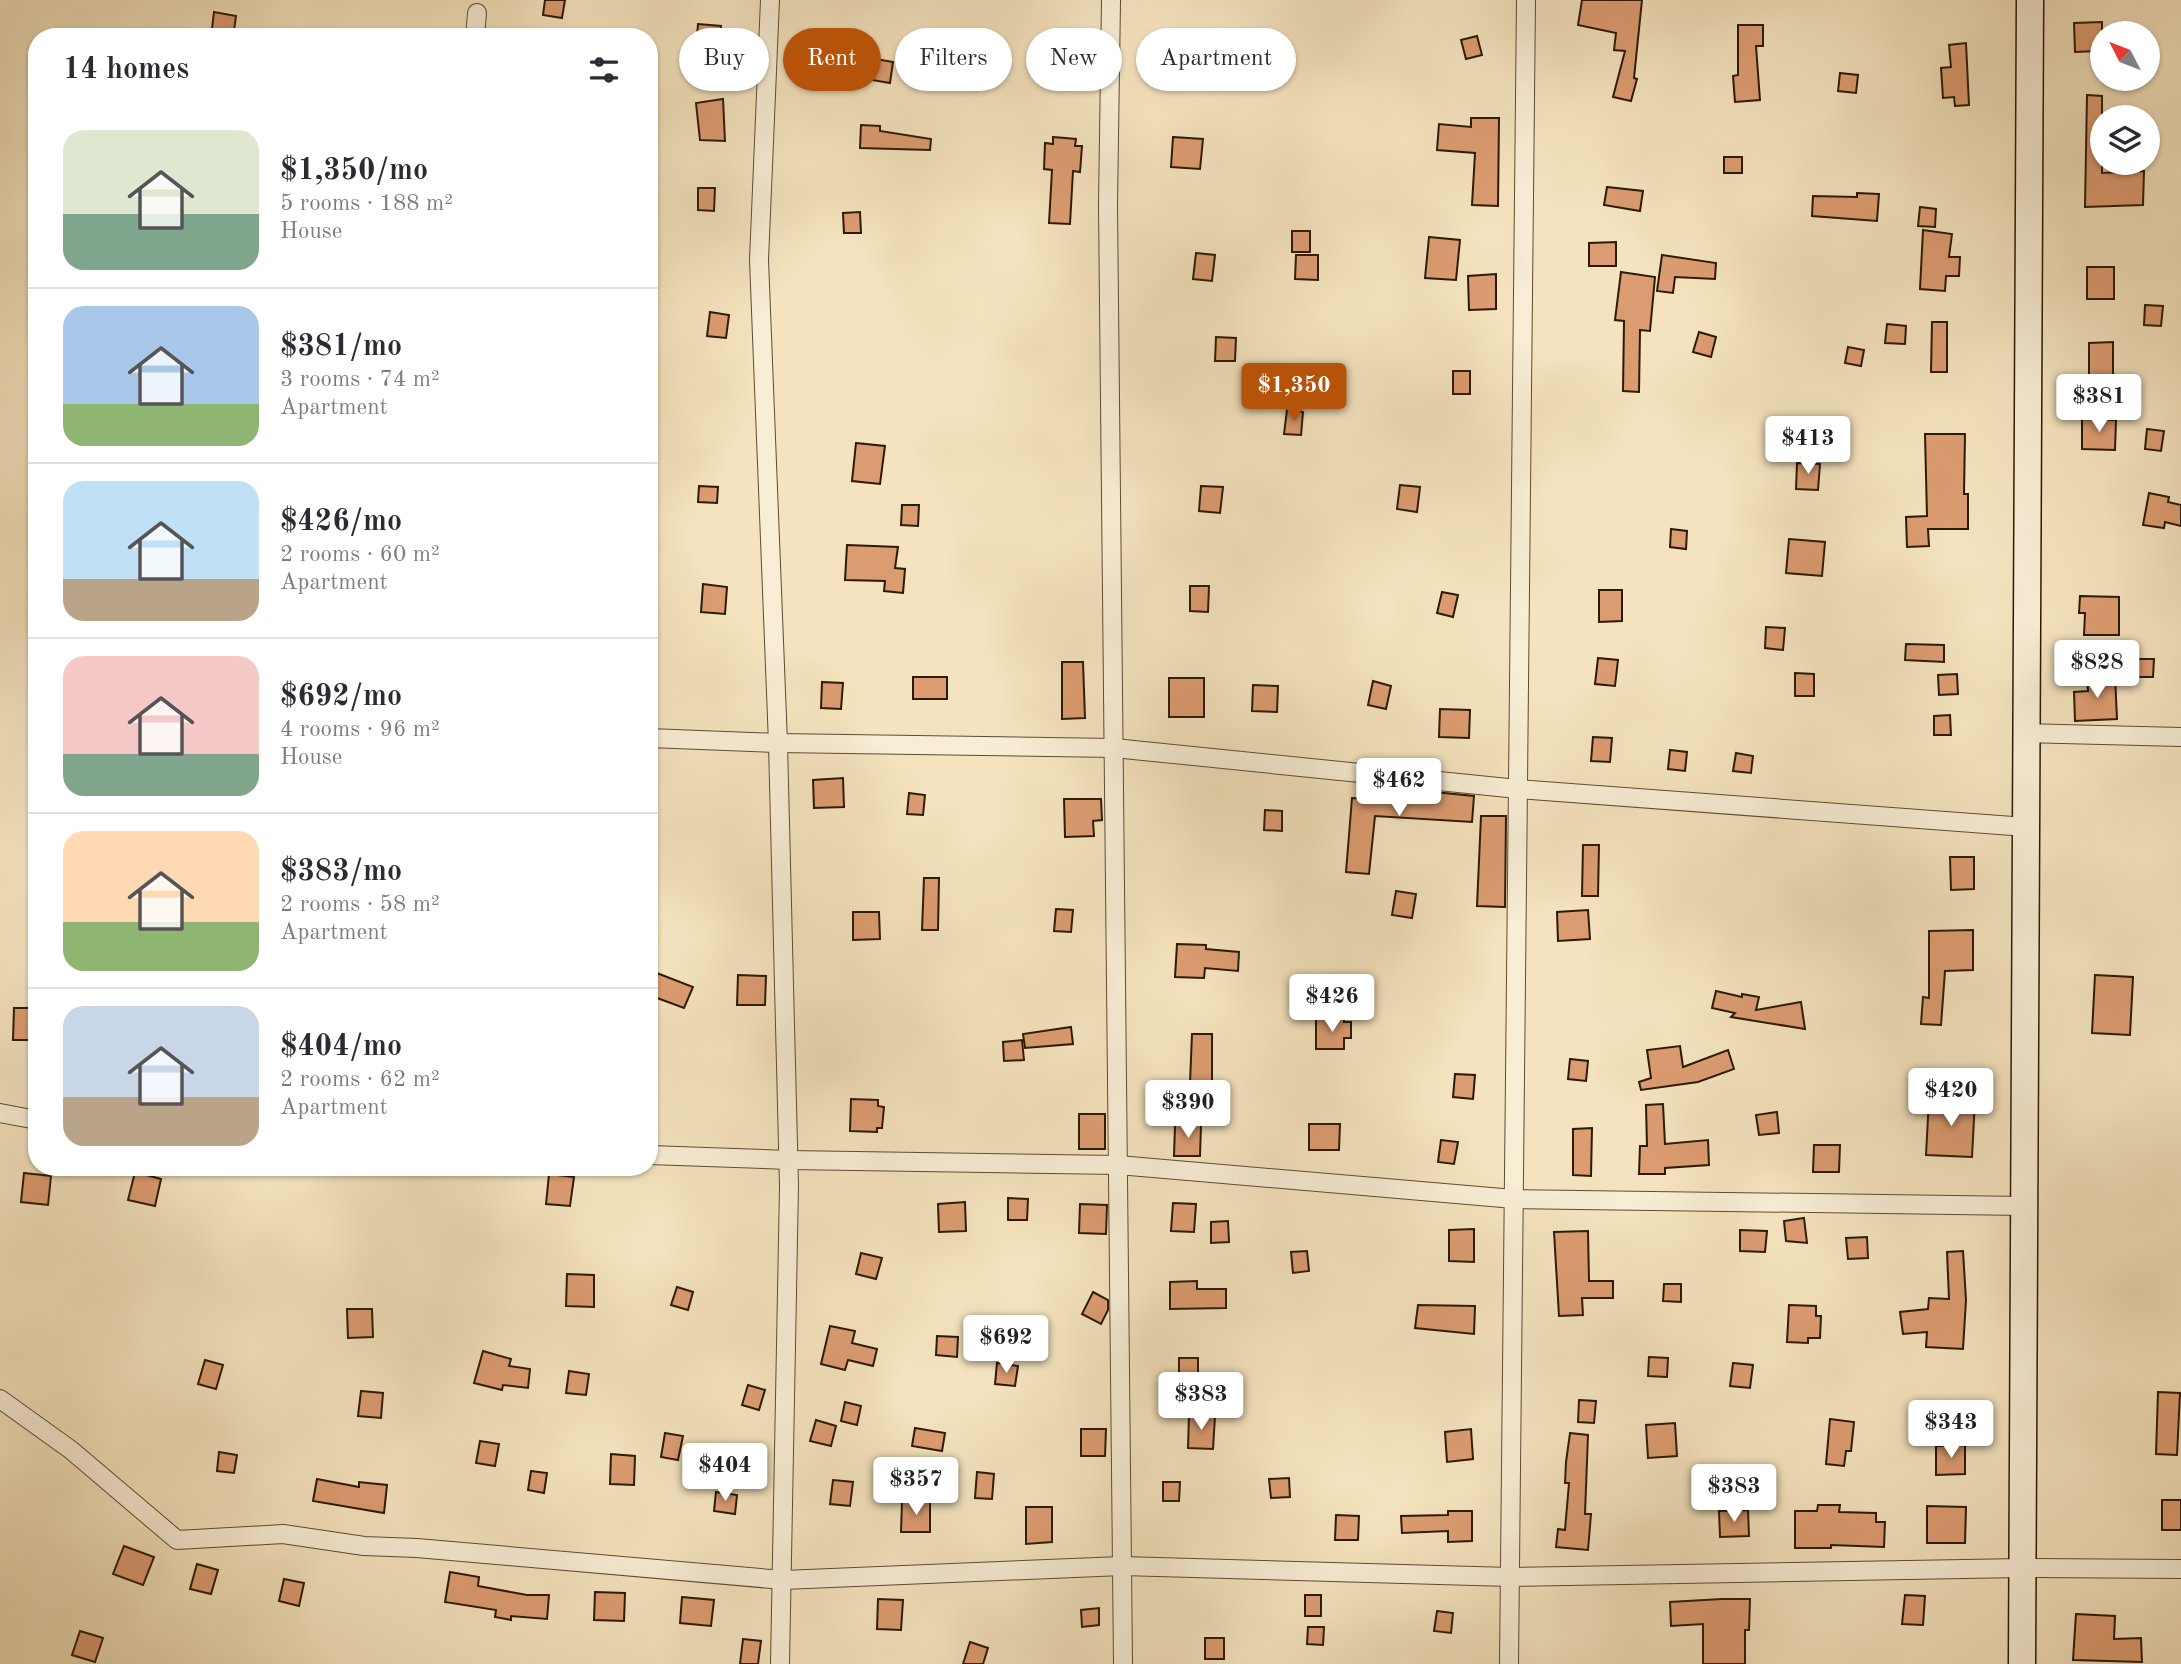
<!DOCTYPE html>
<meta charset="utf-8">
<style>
:root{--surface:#fff;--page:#f7f7f7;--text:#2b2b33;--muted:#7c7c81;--line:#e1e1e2;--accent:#b45309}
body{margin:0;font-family:"Old Standard TT",serif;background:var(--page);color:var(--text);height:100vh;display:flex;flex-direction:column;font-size:26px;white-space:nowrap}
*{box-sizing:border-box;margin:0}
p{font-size:23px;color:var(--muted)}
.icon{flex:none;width:38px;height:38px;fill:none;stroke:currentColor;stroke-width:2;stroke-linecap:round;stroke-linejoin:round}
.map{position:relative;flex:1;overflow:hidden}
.panel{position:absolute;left:28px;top:28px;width:630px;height:1148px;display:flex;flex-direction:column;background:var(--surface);border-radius:28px;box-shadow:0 2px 5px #0004}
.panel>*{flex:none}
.banner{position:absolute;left:679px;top:28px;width:665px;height:63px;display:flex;gap:14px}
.needle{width:46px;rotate:312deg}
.tools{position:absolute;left:2090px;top:21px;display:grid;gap:14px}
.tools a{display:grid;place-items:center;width:70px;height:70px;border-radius:50%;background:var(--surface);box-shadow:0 2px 5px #0004;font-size:35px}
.price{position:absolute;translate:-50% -60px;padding:0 16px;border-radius:7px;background:#fff;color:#222;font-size:23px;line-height:46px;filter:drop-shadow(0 2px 4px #0008)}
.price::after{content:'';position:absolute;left:50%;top:42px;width:21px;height:16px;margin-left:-10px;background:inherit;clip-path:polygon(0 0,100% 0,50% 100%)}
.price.selected{background:var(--accent);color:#fff}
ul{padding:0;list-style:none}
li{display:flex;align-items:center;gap:21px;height:175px;padding:0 35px}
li+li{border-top:2px solid var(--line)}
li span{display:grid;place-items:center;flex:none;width:196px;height:140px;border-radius:21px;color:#555}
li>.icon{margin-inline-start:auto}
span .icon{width:84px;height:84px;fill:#fffc;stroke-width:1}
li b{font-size:30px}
h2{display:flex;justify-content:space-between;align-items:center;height:84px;padding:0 35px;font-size:30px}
.tag{padding:0 24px;border-radius:32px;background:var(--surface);box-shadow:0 2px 5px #0004;font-size:24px;line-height:63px}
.tag.selected{background:var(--accent);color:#fff}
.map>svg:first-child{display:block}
.building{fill:#dc9c71;stroke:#2b1a04;stroke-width:2}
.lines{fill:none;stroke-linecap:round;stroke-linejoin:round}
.minor-casing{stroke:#5d4c32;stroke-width:20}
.secondary-casing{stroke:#2b1a04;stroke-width:29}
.minor{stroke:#f8edd5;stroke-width:18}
.secondary{stroke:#f8edd5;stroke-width:26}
</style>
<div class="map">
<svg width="2181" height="1664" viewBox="0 0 2181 1664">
<rect width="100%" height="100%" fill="#f4e3be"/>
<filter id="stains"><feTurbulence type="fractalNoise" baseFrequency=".00286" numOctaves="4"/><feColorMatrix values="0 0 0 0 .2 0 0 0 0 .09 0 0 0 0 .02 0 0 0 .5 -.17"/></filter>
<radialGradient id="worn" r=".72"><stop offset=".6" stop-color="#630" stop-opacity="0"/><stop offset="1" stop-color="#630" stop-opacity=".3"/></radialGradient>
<g class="building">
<polygon points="545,0 565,0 562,18 543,15"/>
<polygon points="1582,0 1642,0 1634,78 1637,79 1631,101 1613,97 1625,51 1614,50 1616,33 1578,25"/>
<polygon points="214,12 236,16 233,37 211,37"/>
<polygon points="2102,22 2102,47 2097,47 2097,51 2075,52 2074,23"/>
<polygon points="698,24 721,26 719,50 696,48"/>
<polygon points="1738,25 1763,25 1763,46 1756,46 1760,100 1735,102 1733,76 1738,75"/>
<polygon points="1477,36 1482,55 1466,59 1461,40"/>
<polygon points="1966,43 1969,105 1955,106 1954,97 1943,98 1941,68 1951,67 1949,45"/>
<polygon points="1049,46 1077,47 1075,79 1048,78"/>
<polygon points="876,59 893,62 890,83 872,80"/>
<polygon points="1840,73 1858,75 1856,93 1838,91"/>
<polygon points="2087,95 2102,96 2102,173 2144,171 2143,205 2085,207"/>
<polygon points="723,99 725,141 700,140 696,103"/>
<polygon points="1471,118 1499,118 1498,206 1472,205 1475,153 1437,150 1439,124 1471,127"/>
<polygon points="861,125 880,126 880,131 931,139 930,150 860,148"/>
<polygon points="1053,137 1076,139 1075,146 1082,146 1080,172 1073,171 1070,224 1049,223 1052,170 1044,169 1045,143 1053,144"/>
<polygon points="1173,137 1203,139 1200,169 1171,167"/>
<rect x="1724" y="157" width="18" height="16"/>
<polygon points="1607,187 1643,191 1640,211 1604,205"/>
<polygon points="698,188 715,188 714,211 698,210"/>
<polygon points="1857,193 1879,194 1877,221 1812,216 1813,196 1857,197"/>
<polygon points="1920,207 1936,209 1935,227 1918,226"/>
<polygon points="860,212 861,233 844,233 843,213"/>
<polygon points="1923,230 1952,234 1949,257 1960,257 1959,276 1946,276 1945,291 1920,289"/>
<rect x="1292" y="231" width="18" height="21"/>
<polygon points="1429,237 1460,240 1456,280 1425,278"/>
<polygon points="1616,242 1616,266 1589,266 1589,243"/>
<polygon points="1196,253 1215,255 1212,281 1193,279"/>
<polygon points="1296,255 1318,255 1318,280 1295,279"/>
<polygon points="1662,255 1716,263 1715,279 1675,277 1673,293 1657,291"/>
<rect x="2087" y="267" width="27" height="32"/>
<polygon points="1621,272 1655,277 1650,331 1640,330 1639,392 1623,391 1624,321 1615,320"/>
<polygon points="1496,274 1496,309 1469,310 1468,276"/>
<polygon points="2145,305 2163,306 2161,326 2144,325"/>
<polygon points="710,312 729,315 726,338 707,336"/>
<polygon points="1932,322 1947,322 1947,372 1931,372"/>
<polygon points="1887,324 1906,326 1905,344 1885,343"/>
<polygon points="1699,332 1716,337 1711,357 1693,352"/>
<polygon points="1216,337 1236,338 1235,361 1215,361"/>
<polygon points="2113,342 2113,376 2089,377 2089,343"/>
<polygon points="1848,347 1864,350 1861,366 1845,363"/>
<rect x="1453" y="371" width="17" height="23"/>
<polygon points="1287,410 1303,412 1301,435 1284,434"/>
<polygon points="2082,419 2116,420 2115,450 2082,449"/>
<polygon points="2147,429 2164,431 2161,451 2145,449"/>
<polygon points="1925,434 1965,434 1964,494 1968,494 1968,529 1928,529 1929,546 1907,547 1906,517 1927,516"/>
<polygon points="1793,442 1811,444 1809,460 1791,459"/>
<polygon points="856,443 885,446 880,484 852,481"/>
<polygon points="1797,463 1820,464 1818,490 1796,489"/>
<polygon points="1400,485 1420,487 1417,512 1397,509"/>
<polygon points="699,486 718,487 717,503 698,502"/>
<polygon points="1201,486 1223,487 1220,513 1199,511"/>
<polygon points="2149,493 2169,497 2168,502 2181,505 2181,526 2165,522 2164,528 2143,525"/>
<polygon points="902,505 919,505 918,526 901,525"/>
<polygon points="1671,529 1687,531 1686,549 1670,547"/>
<polygon points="1789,539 1825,542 1822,576 1786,573"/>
<polygon points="847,545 898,547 895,568 905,569 903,593 884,591 885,581 845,580"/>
<polygon points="703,584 727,587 725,614 701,612"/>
<polygon points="1190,586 1209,586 1208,612 1190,611"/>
<polygon points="1599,590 1622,590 1622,621 1599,622"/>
<polygon points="1442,592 1458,595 1453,617 1437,613"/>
<polygon points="2080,596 2119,597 2119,635 2084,635 2085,613 2079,613"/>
<polygon points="1766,627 1785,628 1783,650 1765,648"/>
<polygon points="1906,644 1944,645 1944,662 1905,660"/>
<polygon points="1598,658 1618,660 1615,686 1595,684"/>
<polygon points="2125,659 2154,659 2153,677 2125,677"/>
<polygon points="1062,662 1083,662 1085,718 1062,719"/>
<polygon points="1795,673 1814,674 1814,696 1795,696"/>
<polygon points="1957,674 1958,694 1939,695 1938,675"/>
<polygon points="2115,676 2117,719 2075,721 2074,692 2088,691 2087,677"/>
<rect x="913" y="677" width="34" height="22"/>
<rect x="1169" y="678" width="35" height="39"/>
<polygon points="1373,681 1391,686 1386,709 1368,705"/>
<polygon points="822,682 843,683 841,709 821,708"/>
<polygon points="1253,685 1278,686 1277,712 1252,711"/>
<polygon points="1440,709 1470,710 1469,738 1439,737"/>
<polygon points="1950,715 1951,735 1934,735 1934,716"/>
<polygon points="1593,737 1612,738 1610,762 1591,761"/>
<polygon points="1670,750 1687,752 1685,771 1668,769"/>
<polygon points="1736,753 1753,756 1751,773 1733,771"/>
<polygon points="843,778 844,807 814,808 813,780"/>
<polygon points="1394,788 1474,796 1472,822 1375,816 1369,874 1346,872 1352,798 1393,801"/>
<polygon points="909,793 925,795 923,815 907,814"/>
<polygon points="1064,799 1101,799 1102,820 1093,821 1094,836 1065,837"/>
<polygon points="1265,810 1282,811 1282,831 1264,830"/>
<polygon points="1481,816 1506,816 1505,907 1477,906"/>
<polygon points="1583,845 1599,845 1598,896 1582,896"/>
<polygon points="1950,857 1974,857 1974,889 1951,890"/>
<polygon points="924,878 939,878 938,930 922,930"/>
<polygon points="1396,891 1416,894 1412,918 1392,915"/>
<polygon points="1056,909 1073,910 1071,932 1054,931"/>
<polygon points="1588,910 1590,939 1558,941 1557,912"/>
<polygon points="853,912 879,912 880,939 853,940"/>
<polygon points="1973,930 1973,970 1945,971 1941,1025 1921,1024 1923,997 1929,998 1929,931"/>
<polygon points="1177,944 1206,945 1206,949 1239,952 1238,971 1205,968 1204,978 1175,977"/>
<polygon points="649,970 693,987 684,1008 649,995"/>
<polygon points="738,975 766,976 765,1005 737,1005"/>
<polygon points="2095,975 2133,977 2130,1035 2092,1033"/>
<polygon points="1716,991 1742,997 1742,994 1759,997 1756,1010 1801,1002 1805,1029 1731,1017 1735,1013 1712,1008"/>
<polygon points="14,1008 37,1008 37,1040 13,1040"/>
<polygon points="1316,1019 1344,1019 1344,1022 1351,1022 1351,1038 1344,1038 1344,1049 1316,1049"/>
<polygon points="1071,1027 1073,1044 1025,1048 1023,1034"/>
<polygon points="1192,1034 1212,1034 1212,1083 1190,1083"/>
<polygon points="1022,1040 1024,1060 1004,1061 1003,1042"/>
<polygon points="1680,1046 1683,1067 1728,1050 1734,1069 1698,1082 1641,1090 1639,1082 1651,1078 1647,1050"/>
<polygon points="1570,1059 1588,1061 1586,1081 1568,1079"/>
<polygon points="1455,1074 1475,1075 1473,1099 1453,1097"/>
<polygon points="1929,1098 1975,1100 1972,1157 1926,1155"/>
<polygon points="851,1099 878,1100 878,1106 884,1107 882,1128 877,1128 877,1132 850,1131"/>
<polygon points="1663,1104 1665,1144 1708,1140 1709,1165 1665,1168 1665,1174 1639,1174 1640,1146 1647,1146 1646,1105"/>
<polygon points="1777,1112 1779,1133 1759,1135 1756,1115"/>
<rect x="1079" y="1114" width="26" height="35"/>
<polygon points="1309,1124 1340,1124 1339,1150 1309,1150"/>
<polygon points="1175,1125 1201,1125 1200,1156 1174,1156"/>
<polygon points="1592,1128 1591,1176 1573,1175 1573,1129"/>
<polygon points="1441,1140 1458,1142 1454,1164 1438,1162"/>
<polygon points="1814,1145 1840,1145 1839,1172 1813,1172"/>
<polygon points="135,1172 161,1179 155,1206 128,1200"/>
<polygon points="24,1173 51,1176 48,1205 21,1202"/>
<polygon points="549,1174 574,1177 570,1206 546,1204"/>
<polygon points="1008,1198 1028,1199 1027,1220 1008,1220"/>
<polygon points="965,1202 966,1231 939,1232 938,1204"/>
<polygon points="1173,1203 1196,1204 1194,1232 1171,1231"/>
<polygon points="1080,1204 1107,1205 1106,1234 1079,1233"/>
<polygon points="1804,1218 1807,1243 1786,1241 1784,1221"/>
<polygon points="1228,1221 1229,1242 1211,1243 1211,1222"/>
<polygon points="1474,1229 1474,1262 1449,1261 1449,1230"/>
<polygon points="1740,1230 1767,1231 1765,1252 1740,1251"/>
<polygon points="1588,1231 1589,1281 1613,1281 1613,1298 1582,1298 1583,1315 1559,1316 1554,1232"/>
<polygon points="1867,1237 1868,1258 1848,1259 1846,1238"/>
<polygon points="1307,1251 1309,1271 1293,1273 1291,1252"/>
<polygon points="1963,1251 1966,1300 1963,1349 1926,1347 1927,1332 1903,1334 1900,1312 1928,1309 1929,1298 1949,1299 1947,1252"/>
<polygon points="861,1253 882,1258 876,1279 856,1274"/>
<polygon points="567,1274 594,1275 594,1307 566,1306"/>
<polygon points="1197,1281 1197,1289 1226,1289 1226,1308 1170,1309 1170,1282"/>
<polygon points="1664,1284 1681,1284 1681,1302 1663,1301"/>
<polygon points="677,1287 693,1292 688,1310 671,1305"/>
<polygon points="1093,1292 1108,1300 1108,1310 1101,1324 1082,1314"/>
<polygon points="1418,1305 1475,1306 1474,1334 1415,1328"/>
<polygon points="1789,1305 1816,1306 1816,1316 1821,1316 1820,1338 1808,1338 1808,1343 1787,1342"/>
<polygon points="347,1309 372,1309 373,1337 348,1338"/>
<polygon points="830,1326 855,1331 852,1343 877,1349 873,1366 848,1360 845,1370 821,1364"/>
<polygon points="937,1336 958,1337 957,1357 936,1355"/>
<polygon points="483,1351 511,1359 509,1366 530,1369 528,1388 503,1385 502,1390 474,1383"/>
<polygon points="1649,1357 1668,1358 1667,1377 1648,1376"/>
<rect x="1179" y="1358" width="19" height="20"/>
<polygon points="205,1360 223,1365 216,1389 198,1384"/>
<polygon points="997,1363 1018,1366 1015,1386 995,1384"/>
<polygon points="1733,1363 1753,1365 1750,1388 1730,1386"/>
<polygon points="569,1371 589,1374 586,1395 566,1393"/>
<polygon points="748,1385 765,1390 759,1410 742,1405"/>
<polygon points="361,1391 383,1393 381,1418 358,1416"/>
<polygon points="2158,1392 2180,1393 2177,1455 2156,1454"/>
<polygon points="1579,1400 1596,1401 1594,1423 1578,1422"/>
<polygon points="845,1402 861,1406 857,1425 841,1421"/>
<polygon points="1189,1415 1215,1416 1213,1449 1188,1448"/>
<polygon points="1830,1419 1854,1422 1851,1451 1846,1451 1844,1466 1826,1464"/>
<polygon points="816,1420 836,1426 831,1446 810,1441"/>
<polygon points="1675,1423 1677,1456 1648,1458 1646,1425"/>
<polygon points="915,1428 945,1433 942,1451 912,1446"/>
<polygon points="1081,1429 1106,1429 1105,1456 1081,1456"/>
<polygon points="1471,1429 1473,1459 1447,1462 1445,1432"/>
<polygon points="665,1433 683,1436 678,1460 661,1457"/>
<polygon points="1570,1433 1588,1435 1585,1514 1591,1514 1588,1550 1556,1547 1558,1529 1565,1530 1569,1483 1565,1483 1566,1462"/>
<polygon points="480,1441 499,1444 495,1466 476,1463"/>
<polygon points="1965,1445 1965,1474 1936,1475 1936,1446"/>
<polygon points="219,1452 237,1455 234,1473 217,1471"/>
<polygon points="611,1454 635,1456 634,1485 610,1484"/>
<polygon points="531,1471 547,1473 544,1493 528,1490"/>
<polygon points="977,1472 994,1474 992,1499 975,1498"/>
<polygon points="1289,1478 1290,1497 1271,1498 1269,1479"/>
<polygon points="317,1479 359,1487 359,1482 387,1485 384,1513 313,1501"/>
<polygon points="833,1480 853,1482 850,1506 830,1504"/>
<polygon points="1163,1482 1180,1482 1179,1501 1163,1501"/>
<polygon points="716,1492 737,1495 735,1514 714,1511"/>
<rect x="2162" y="1500" width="19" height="30"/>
<polygon points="902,1502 930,1502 930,1532 901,1532"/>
<polygon points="1818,1505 1840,1505 1839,1512 1876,1513 1876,1522 1885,1522 1884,1547 1831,1545 1831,1548 1795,1548 1795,1511 1817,1511"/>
<polygon points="1927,1506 1966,1507 1965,1543 1927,1543"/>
<polygon points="1026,1507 1052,1507 1052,1542 1026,1544"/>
<polygon points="1748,1510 1749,1536 1720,1537 1719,1511"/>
<polygon points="1448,1511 1472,1511 1472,1541 1448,1542 1448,1531 1402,1533 1401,1516 1448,1515"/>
<polygon points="1336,1515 1359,1516 1358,1540 1335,1540"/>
<polygon points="124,1546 154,1557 143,1585 113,1574"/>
<polygon points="197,1564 218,1570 211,1594 190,1589"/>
<polygon points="450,1572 479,1577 478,1586 527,1595 549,1595 547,1619 511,1616 511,1620 495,1617 496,1610 445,1602"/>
<polygon points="284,1579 304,1583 299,1606 279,1601"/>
<polygon points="595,1592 625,1593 624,1621 594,1620"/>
<rect x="1305" y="1595" width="16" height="21"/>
<polygon points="1905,1595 1925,1596 1923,1625 1902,1624"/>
<polygon points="682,1597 714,1600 711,1626 680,1623"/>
<polygon points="878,1599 903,1600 901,1630 877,1629"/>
<polygon points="1722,1599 1750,1599 1749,1630 1745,1630 1745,1664 1703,1664 1703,1624 1671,1626 1670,1602"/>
<polygon points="1099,1608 1099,1625 1082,1627 1081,1610"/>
<polygon points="1437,1611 1453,1613 1451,1633 1434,1631"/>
<polygon points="2076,1614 2115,1616 2114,1639 2141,1638 2142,1662 2073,1660"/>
<polygon points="1308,1627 1324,1627 1323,1645 1307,1644"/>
<polygon points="80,1631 103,1638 95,1662 72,1655"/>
<rect x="1205" y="1638" width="19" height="21"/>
<polygon points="743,1639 761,1641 758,1664 740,1664"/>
<polygon points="970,1642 988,1648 983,1664 963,1664"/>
</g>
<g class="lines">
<g class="minor-casing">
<g id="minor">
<polyline points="770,0 759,260 778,743 789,1186 780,1664"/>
<polyline points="1111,0 1108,205 1123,1664"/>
<polyline points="475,37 477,13"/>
<polyline points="2026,733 2181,737"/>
<polyline points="649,738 778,743 1114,748 1518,789 2026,827"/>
<polyline points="0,1113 37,1120"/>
<polyline points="649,1155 789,1160 1118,1165 1514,1199 2024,1206"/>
<polyline points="0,1399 71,1450 177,1540 283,1534 364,1546 417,1548 783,1580 1122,1566 1510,1577 2022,1568 2181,1569"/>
<polyline points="1509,1664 1526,0"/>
</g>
</g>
<g class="secondary-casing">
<polyline id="secondary" points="2022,1664 2030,0"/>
</g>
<use href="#minor" class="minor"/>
<use href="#secondary" class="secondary"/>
</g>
<rect width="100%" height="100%" filter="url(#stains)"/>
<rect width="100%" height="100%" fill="url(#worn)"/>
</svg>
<div class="tools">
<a><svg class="needle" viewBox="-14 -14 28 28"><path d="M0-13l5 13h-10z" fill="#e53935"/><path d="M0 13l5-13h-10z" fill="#7c7c81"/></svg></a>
<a><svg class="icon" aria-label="layers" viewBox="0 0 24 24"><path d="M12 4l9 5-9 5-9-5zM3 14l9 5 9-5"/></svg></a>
</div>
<b class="price selected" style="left:1294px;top:423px">$1,350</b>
<b class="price" style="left:2099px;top:434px">$381</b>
<b class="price" style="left:1808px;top:476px">$413</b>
<b class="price" style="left:2097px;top:700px">$828</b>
<b class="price" style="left:1399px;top:818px">$462</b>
<b class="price" style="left:1332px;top:1034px">$426</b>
<b class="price" style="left:1951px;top:1128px">$420</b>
<b class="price" style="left:1188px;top:1140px">$390</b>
<b class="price" style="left:1006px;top:1375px">$692</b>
<b class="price" style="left:1201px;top:1432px">$383</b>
<b class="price" style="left:1951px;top:1460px">$343</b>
<b class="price" style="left:725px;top:1503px">$404</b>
<b class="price" style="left:916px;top:1517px">$357</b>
<b class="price" style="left:1734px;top:1524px">$383</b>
<div class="banner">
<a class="tag">Buy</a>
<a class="tag selected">Rent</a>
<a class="tag">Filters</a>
<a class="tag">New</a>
<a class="tag">Apartment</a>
</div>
<section class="panel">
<h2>14 homes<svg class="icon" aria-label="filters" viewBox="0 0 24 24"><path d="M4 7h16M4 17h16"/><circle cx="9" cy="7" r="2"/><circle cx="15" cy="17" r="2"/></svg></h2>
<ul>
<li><span style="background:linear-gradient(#dfe7d0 60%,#7fa58c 0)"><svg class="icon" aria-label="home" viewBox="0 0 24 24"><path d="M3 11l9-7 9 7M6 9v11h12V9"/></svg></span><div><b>$1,350/mo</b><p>5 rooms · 188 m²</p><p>House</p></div></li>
<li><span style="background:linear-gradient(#a9c7e8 70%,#8fb573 0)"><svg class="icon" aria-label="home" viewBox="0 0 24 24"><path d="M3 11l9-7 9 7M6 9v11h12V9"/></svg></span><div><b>$381/mo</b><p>3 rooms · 74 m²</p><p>Apartment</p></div></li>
<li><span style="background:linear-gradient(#bfe0f5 70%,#b9a48a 0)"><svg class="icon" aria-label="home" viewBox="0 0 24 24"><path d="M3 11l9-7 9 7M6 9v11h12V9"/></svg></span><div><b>$426/mo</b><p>2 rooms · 60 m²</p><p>Apartment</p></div></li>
<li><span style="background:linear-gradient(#f6c9c9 70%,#7fa58c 0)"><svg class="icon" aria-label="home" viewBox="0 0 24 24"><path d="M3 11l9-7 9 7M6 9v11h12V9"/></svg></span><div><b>$692/mo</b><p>4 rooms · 96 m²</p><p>House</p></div></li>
<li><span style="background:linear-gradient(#ffd9b3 65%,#8fb573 0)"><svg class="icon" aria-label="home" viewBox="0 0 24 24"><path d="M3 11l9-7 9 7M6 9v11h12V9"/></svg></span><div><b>$383/mo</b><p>2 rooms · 58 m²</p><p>Apartment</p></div></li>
<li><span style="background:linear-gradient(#c9d6e8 65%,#b9a48a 0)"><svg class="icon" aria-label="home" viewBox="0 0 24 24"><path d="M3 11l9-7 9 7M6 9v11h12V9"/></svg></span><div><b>$404/mo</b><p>2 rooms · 62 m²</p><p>Apartment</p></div></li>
</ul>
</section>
</div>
